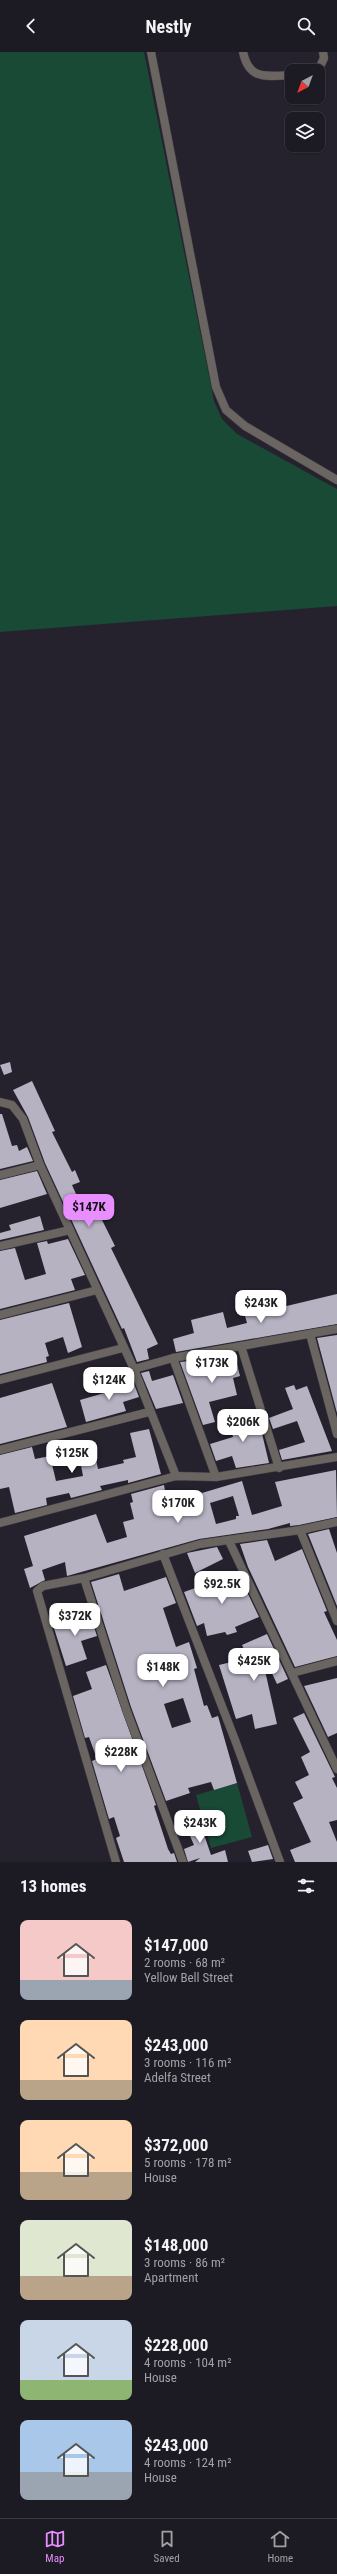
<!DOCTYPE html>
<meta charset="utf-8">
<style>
:root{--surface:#1c1a22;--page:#29272f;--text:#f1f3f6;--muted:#a0a1a5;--line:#3a3840;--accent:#e88eff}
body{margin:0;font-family:"Roboto Condensed",sans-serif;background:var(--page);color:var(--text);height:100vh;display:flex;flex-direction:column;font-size:15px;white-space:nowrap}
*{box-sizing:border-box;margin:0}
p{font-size:13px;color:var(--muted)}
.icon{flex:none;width:22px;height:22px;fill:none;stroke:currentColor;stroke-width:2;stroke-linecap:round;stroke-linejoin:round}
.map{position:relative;height:1810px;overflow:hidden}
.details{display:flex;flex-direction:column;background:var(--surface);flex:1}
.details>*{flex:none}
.needle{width:26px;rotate:221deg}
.controls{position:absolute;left:285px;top:12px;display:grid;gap:8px}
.controls a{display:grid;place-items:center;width:40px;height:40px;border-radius:8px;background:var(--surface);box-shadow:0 1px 3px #0004,0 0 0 1px var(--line);font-size:20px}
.price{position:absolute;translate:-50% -34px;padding:0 9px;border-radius:8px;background:#fff;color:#222;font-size:13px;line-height:26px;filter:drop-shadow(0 1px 2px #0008)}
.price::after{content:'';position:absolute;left:50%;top:24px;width:12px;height:9px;margin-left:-6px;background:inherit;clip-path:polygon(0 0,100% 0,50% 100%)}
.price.active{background:var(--accent);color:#111}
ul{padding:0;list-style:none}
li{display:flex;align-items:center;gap:12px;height:100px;padding:0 20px}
li span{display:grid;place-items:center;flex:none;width:112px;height:80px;border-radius:8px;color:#555}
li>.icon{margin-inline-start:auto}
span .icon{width:48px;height:48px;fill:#fffc;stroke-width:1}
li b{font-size:17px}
h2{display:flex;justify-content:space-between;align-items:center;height:48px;padding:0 20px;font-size:17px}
header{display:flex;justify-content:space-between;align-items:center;height:52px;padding:0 20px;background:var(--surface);font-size:18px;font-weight:700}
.tabs{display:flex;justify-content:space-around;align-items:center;height:56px;border-top:1px solid var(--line);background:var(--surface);font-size:11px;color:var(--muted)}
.tabs a{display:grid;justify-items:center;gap:2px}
.tabs .active{color:var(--accent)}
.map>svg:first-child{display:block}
.green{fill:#184a36}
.building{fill:#b6b2c2;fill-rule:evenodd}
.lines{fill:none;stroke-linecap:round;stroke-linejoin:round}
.minor-casing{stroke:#413e4a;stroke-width:9}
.minor{stroke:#6a6560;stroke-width:8}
</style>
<header><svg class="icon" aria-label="back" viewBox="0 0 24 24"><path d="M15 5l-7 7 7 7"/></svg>Nestly<svg class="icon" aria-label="search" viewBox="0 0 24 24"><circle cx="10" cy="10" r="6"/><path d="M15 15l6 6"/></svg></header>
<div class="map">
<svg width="337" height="1810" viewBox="0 0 337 1810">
<rect width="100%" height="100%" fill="#25222e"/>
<g class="green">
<polygon points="0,0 144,0 214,349 222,367 237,382 337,437 337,554 0,580"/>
<polygon points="237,1731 252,1785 211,1796 196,1743"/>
</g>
<g class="building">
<polygon points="10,1010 12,1020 4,1023 0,1013"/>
<polygon points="32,1029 55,1079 52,1080 72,1120 75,1118 80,1130 72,1133 80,1151 91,1146 115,1194 111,1196 158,1292 147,1297 149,1307 137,1310 124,1276 122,1277 45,1111 28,1065 13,1038"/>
<polygon points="0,1062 2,1062 12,1094 17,1093 19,1099 27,1095 33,1109 0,1117"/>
<polygon points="37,1119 47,1142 0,1156 0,1128"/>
<polygon points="40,1164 44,1178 0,1188 0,1181 11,1178 9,1173"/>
<polygon points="68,1187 85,1223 71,1227 75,1238 0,1257 0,1199 15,1196 25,1228 46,1222 37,1191 47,1189 48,1192"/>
<polygon points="337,1242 337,1272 176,1300 173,1287 194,1281 191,1268 223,1260 227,1276 247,1271 245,1264"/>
<polygon points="69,1251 82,1295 68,1301 63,1285 45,1291 49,1304 46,1305 47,1310 0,1322 0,1268"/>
<polygon points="337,1283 337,1361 317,1286"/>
<polygon points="234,1301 240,1324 233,1326 237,1343 209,1350 215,1370 203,1373 180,1310 190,1309 194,1322 218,1316 215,1304"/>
<polygon points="149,1319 152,1329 173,1323 183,1351 156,1357 141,1321"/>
<polygon points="132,1327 139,1345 123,1350 126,1359 86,1370 80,1348 111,1339 110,1334"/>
<polygon points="52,1331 67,1375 0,1392 0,1346"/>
<polygon points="294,1333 296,1338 307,1334 332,1399 282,1408 279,1398 305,1390 297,1369 273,1377 269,1366 293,1357 285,1336"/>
<polygon points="251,1360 254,1371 259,1369 269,1411 236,1416 232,1404 216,1409 210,1392 233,1385 228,1367"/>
<polygon points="149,1377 161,1422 128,1431 128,1428 100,1434 102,1438 71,1446 69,1441 46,1446 47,1453 15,1461 9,1435 0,1437 0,1403 32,1395 35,1407 50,1404 56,1429 83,1424 79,1403 94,1399 98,1417 124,1411 123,1408 136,1405 130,1381"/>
<path d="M336,1418L337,1465L299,1473L290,1474V1471L268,1477L199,1487L67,1524L65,1510L42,1518L45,1528L30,1536L24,1517L33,1514L24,1484L96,1462L107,1491L127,1485L123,1470L134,1467L130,1451L133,1450L131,1442L164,1433L165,1439L169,1438L172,1450L242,1429L252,1463L282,1454L275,1430ZM233,1444L239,1464H236V1467L216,1472L210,1451Z"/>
<polygon points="329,1477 337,1501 337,1554 308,1482"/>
<polygon points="267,1488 275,1509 302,1497 327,1559 324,1560 337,1588 337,1604 295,1615 248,1515 240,1492"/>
<polygon points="217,1495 223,1507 195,1521 187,1501"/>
<polygon points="238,1521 259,1565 235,1575 237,1580 227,1583 225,1580 207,1584 204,1571 197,1574 184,1540"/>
<path d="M119,1522L124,1539L166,1525L176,1551L163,1556L176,1595L189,1590L197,1616L194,1617L204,1654L207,1653L212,1666L218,1664L237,1731L214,1738L211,1730L188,1736L190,1741L166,1749L131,1655L91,1530ZM183,1646L191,1670L172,1676L164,1652Z"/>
<polygon points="89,1560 97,1584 81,1589 87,1607 66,1614 53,1573"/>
<polygon points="267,1582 288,1627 277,1632 268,1613 264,1614 277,1672 255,1677 252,1662 236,1667 219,1613 248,1606 242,1593"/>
<polygon points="106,1613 156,1753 154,1754 168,1797 171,1802 174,1801 177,1810 124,1810 116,1786 120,1784 114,1765 109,1767 92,1709 97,1707 89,1685 85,1686 73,1644 92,1637 86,1620"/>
<polygon points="337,1626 337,1681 328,1685 304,1634"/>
<polygon points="304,1661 335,1725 332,1726 337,1736 337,1768 329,1770 337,1790 337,1810 295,1810 290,1798 311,1790 293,1751 303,1746 295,1730 309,1723 301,1705 310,1700 293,1666"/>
<polygon points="197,1762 211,1803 225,1798 228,1810 195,1810 200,1806 188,1810 184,1797 194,1793 183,1768"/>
<polygon points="268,1793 273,1807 252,1810 248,1799"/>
</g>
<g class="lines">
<g class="minor-casing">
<g id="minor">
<polyline points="151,0 216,335 226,358 245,374 337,428"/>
<path d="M243,0C249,29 267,24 292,23"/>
<polyline points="318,19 324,6 323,0"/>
<polyline points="0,1050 12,1053 23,1067 40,1113 134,1317 176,1424"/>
<polyline points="0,1123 40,1113"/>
<polyline points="0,1194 70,1178"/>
<polyline points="0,1263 97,1238"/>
<polyline points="310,1282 337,1382"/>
<polyline points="241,1294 279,1416"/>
<polyline points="173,1306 216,1425"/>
<polyline points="134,1317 173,1306 337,1277"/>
<polyline points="0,1328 123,1296"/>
<polyline points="0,1398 149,1360"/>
<polyline points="0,1471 176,1424 216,1425 337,1405"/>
<polyline points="300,1478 337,1569"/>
<polyline points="229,1489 337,1717"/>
<polyline points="163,1502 235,1688 280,1810"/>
<polyline points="84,1526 126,1657 183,1810"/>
<polyline points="292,1621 337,1609"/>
<polyline points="116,1810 37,1539 43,1534 84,1526 200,1492 300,1478 337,1470"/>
</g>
</g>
<use href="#minor" class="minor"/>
</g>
</svg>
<div class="controls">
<a><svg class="needle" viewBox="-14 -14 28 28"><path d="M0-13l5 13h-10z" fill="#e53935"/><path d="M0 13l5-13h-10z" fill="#a0a1a5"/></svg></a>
<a><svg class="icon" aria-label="layers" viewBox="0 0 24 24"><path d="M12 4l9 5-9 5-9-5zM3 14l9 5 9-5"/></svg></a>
</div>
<b class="price active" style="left:89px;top:1176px">$147K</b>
<b class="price" style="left:261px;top:1272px">$243K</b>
<b class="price" style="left:212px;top:1332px">$173K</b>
<b class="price" style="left:109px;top:1349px">$124K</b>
<b class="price" style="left:243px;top:1391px">$206K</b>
<b class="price" style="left:72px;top:1422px">$125K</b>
<b class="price" style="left:178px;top:1472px">$170K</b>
<b class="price" style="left:222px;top:1553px">$92.5K</b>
<b class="price" style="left:75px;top:1585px">$372K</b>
<b class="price" style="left:254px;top:1630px">$425K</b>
<b class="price" style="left:163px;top:1636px">$148K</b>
<b class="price" style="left:121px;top:1721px">$228K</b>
<b class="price" style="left:200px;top:1792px">$243K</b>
</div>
<section class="details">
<h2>13 homes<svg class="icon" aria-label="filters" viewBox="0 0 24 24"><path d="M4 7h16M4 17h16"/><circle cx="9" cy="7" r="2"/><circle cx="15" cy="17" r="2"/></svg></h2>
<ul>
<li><span style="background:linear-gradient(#f6c9c9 75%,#9aa5b1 0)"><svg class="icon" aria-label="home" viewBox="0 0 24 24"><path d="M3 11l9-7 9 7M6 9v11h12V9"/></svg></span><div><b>$147,000</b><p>2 rooms · 68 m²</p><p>Yellow Bell Street</p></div></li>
<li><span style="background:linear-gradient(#ffd9b3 75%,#b9a48a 0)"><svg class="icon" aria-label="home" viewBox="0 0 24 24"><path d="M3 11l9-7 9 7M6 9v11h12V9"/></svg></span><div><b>$243,000</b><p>3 rooms · 116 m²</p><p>Adelfa Street</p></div></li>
<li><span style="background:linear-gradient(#ffd9b3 65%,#b9a48a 0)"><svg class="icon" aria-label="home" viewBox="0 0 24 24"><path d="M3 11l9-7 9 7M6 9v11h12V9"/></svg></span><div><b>$372,000</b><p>5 rooms · 178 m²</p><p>House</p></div></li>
<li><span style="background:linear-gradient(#dfe7d0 70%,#b9a48a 0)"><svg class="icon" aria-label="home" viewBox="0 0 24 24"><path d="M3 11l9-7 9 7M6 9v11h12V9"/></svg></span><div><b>$148,000</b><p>3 rooms · 86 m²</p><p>Apartment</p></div></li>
<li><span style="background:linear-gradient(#c9d6e8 75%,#8fb573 0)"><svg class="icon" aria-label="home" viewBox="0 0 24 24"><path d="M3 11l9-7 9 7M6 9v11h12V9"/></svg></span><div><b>$228,000</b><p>4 rooms · 104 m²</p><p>House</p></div></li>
<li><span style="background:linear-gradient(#a9c7e8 65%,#9aa5b1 0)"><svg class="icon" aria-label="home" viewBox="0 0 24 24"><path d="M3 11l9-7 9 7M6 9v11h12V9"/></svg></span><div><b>$243,000</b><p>4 rooms · 124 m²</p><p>House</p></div></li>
</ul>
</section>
<nav class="tabs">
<a class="active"><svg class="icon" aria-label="map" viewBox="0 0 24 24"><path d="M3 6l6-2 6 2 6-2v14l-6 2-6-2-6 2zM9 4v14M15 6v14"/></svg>Map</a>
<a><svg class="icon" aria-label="saved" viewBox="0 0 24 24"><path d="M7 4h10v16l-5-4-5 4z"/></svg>Saved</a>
<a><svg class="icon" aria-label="home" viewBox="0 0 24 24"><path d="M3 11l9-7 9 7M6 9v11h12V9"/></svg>Home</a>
</nav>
